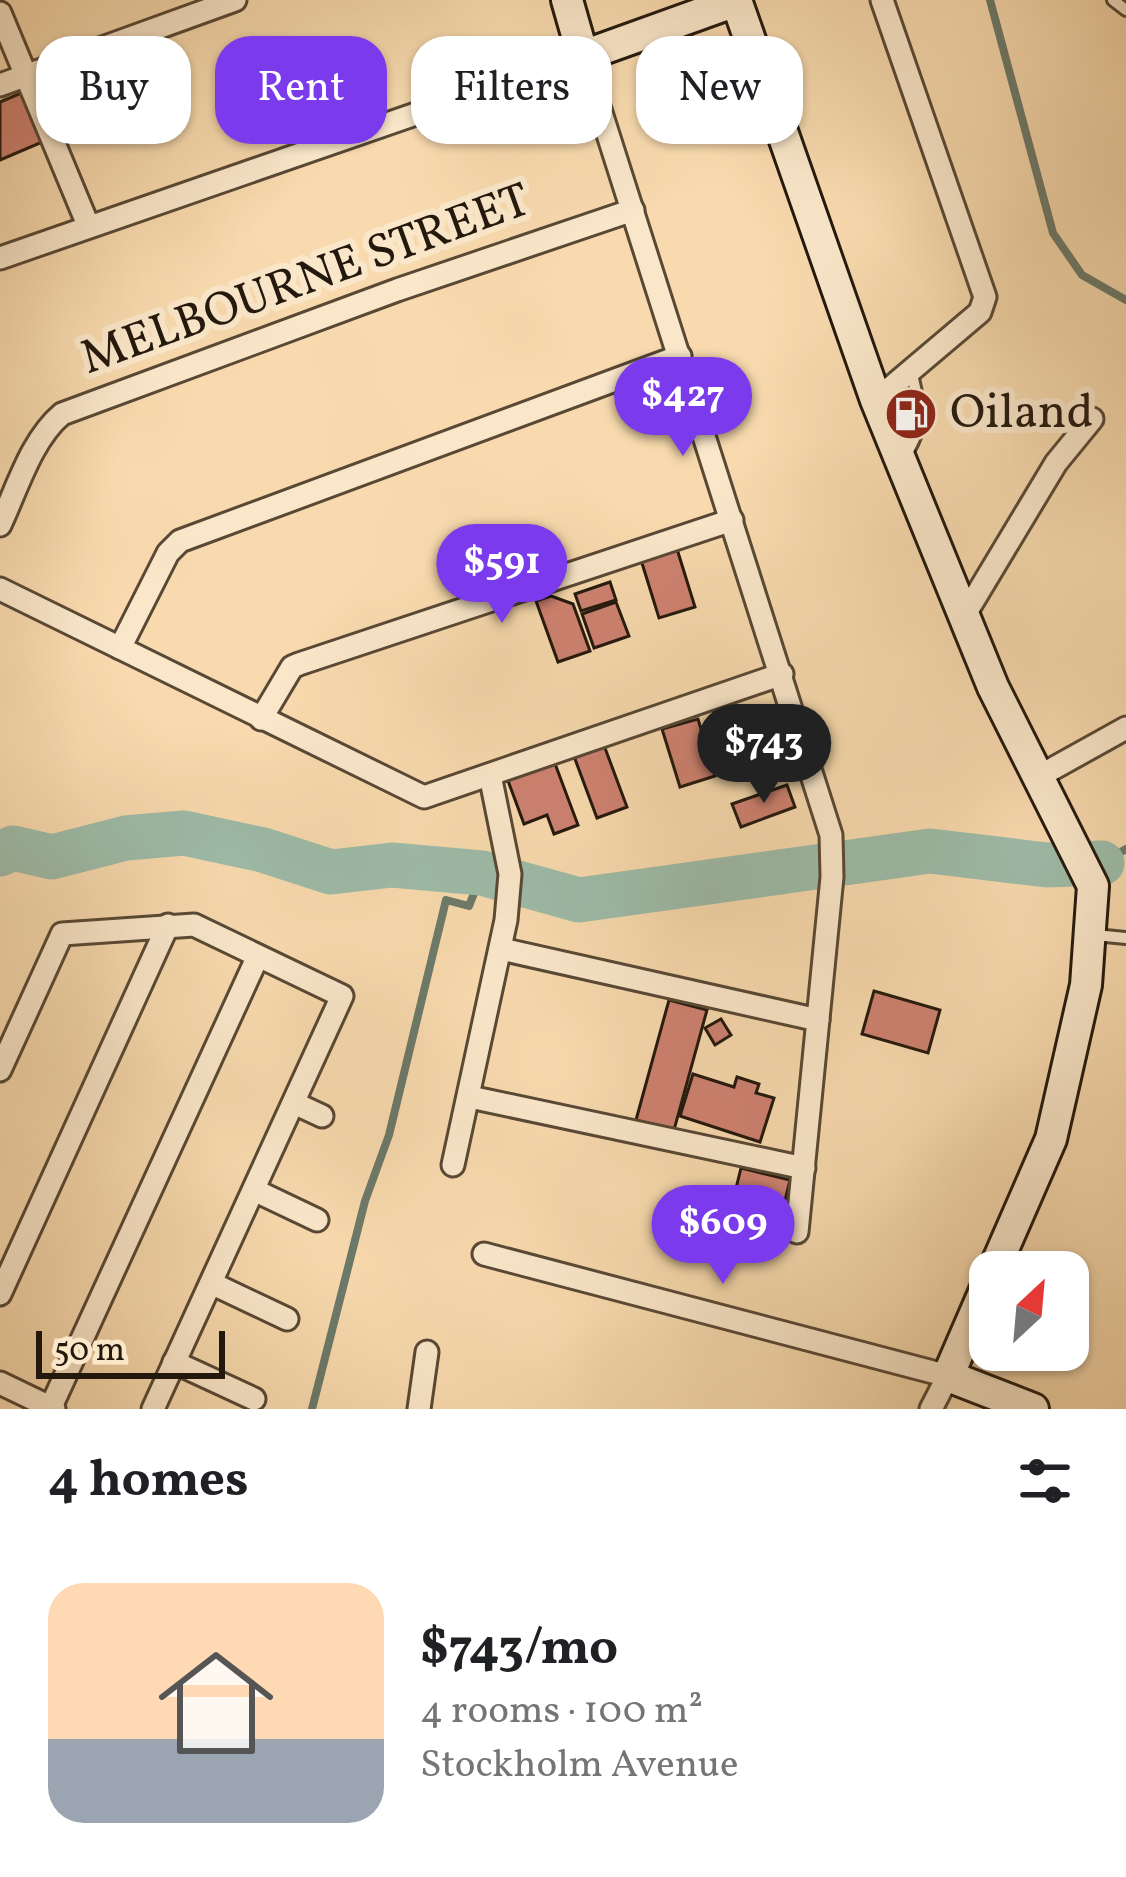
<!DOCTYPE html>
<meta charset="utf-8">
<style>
:root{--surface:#fff;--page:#f2f2f2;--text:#202124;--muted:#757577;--accent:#7c3aed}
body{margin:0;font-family:Vollkorn,serif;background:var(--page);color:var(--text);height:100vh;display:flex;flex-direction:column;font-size:45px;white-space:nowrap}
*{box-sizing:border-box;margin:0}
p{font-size:39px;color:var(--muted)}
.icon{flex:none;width:66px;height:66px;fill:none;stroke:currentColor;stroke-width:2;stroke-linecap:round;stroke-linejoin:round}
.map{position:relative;height:1409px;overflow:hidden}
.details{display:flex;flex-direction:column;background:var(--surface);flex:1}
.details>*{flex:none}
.banner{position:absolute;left:36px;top:36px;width:1056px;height:108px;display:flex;gap:24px}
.needle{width:78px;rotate:26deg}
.buttons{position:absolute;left:969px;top:1251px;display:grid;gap:24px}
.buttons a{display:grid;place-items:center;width:120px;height:120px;border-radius:24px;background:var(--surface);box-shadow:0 3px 9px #0004;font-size:60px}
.scale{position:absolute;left:36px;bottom:30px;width:189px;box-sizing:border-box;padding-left:12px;border:6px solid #23180d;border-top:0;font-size:33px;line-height:42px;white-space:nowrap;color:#23180d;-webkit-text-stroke:9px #fae7ca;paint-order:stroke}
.price{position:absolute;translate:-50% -102px;padding:0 27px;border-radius:42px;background:var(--accent);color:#fff;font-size:39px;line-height:78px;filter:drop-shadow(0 3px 6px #0008)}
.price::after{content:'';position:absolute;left:50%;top:72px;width:36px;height:27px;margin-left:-18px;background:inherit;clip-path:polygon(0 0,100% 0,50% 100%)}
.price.active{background:#222;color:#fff}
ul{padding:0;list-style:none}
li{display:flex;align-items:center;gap:36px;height:300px;padding:0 48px}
li span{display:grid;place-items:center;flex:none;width:336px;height:240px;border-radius:36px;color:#555}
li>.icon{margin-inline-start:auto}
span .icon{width:144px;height:144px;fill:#fffc;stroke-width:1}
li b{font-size:51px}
h2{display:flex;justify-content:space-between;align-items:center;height:144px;padding:0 48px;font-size:51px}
.chip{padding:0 42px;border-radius:36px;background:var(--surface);box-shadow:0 3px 9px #0004;font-size:42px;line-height:108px}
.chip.active{background:var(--accent);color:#fff}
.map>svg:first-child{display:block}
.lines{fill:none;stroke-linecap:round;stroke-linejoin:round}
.stream{stroke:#6c7a6a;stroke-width:8}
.river{stroke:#9dbba8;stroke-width:45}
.building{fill:#ce8271;stroke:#23180d;stroke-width:3}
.lane-casing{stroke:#584835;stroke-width:16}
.street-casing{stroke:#584835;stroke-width:27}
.secondary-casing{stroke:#23180d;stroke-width:36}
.lane{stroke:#fae7ca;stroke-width:10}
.street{stroke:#fae7ca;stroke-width:21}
.secondary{stroke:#fae7ca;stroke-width:30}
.labels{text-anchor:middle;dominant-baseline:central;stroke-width:12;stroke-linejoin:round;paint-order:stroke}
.street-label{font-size:48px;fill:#23180d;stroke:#fae7ca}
.poi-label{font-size:48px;fill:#23180d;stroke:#fae7ca;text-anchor:start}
</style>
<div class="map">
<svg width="1126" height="1409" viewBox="0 0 1126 1409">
<rect width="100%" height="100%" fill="#f8daae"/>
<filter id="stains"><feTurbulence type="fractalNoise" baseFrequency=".00167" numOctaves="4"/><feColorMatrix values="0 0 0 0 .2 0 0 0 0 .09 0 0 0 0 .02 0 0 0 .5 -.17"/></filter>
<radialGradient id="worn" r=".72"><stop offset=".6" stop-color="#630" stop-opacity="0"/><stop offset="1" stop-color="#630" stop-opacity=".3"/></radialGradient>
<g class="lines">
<g class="stream">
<polyline points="990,0 1053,233 1082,275 1126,300"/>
<polyline points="1102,863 1126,849"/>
<polyline points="312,1409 365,1201 389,1135 446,900 469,906 482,873"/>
</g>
<polyline class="river" points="0,854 13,848 52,857 126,838 184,833 263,850 331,872 392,865 482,873 579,900 930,851 1047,865 1102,863"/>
</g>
<g class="building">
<polygon points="26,91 47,140 0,160 0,102"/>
<polygon points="677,549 695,607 659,618 641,560"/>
<polygon points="610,582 616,600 581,611 575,594"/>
<polygon points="551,596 573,604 590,651 558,662 536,601"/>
<polygon points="616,602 629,636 594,648 582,614"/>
<polygon points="698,719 715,776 680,787 662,729"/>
<polygon points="602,740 627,807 597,818 572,751"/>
<polygon points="554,761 578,825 554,834 547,815 524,824 507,778"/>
<polygon points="787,785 795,807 741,827 732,804"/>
<polygon points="874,991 940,1010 928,1053 862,1034"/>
<polygon points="669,1000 707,1010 674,1130 636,1120"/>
<polygon points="721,1019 731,1035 715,1045 705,1028"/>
<polygon points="693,1074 734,1087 737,1077 759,1084 756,1093 774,1098 760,1142 680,1116"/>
<polygon points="741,1168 790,1180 777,1233 728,1221"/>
</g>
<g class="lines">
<g class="lane-casing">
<g id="lane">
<polyline points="1113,0 1126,10"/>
<path d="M903,458C926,428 919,405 911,370"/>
<polyline points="1095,935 1126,938"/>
</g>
</g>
<g class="street-casing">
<g id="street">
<polyline points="0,13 88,225"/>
<polyline points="0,85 235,0"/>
<polyline points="0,258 583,56 831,835 832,877 797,1232"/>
<polyline points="876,400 980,312 985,297 882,0"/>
<path d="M0,525C17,489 31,440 62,414L397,290L633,210"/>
<polyline points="0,589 424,797 782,674"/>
<polyline points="964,616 1056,463 1092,419"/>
<polyline points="120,648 168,553 180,541 680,356"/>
<polyline points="261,719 292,667 299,664 732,520"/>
<polyline points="1036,778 1126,728"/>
<polyline points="501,949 818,1020"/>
<polyline points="0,1070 62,934 194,925 342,996 153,1409"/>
<polyline points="470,1097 804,1168"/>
<polyline points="294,1103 322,1116"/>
<polyline points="453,1165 506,920 510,874 490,775"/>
<polyline points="254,1190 317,1220"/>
<polyline points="484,1254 948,1376 931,1409"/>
<polyline points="211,1283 287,1319"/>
<polyline points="0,1294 168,925"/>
<polyline points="174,1362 254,1399"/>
<polyline points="0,1383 54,1409"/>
<polyline points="50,1409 258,956"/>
<polyline points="419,1409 427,1352"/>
</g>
</g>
<g class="secondary-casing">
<g id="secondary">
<polyline points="567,0 583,56 736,1"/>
<polyline points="736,0 876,400 993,687 1093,886 1086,985 1051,1139 993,1272"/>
<polyline points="990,1279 948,1376 1033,1409"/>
</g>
</g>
<use href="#lane" class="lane"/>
<use href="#street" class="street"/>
<use href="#secondary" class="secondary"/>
</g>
<defs>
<g id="fuel-disc" transform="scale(2.7)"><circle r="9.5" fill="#8f2418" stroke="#fae7ca"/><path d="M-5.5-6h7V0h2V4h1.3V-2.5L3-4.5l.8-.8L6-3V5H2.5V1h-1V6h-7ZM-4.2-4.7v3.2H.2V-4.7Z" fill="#fff"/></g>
</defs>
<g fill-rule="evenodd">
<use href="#fuel-disc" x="911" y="414"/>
</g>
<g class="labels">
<g class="street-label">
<text transform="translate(306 281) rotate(-20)">MELBOURNE STREET</text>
</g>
<g class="poi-label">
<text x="950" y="414">Oiland</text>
</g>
</g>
<rect width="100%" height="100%" filter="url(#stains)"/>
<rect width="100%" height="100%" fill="url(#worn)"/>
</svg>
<div class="buttons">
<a><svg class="needle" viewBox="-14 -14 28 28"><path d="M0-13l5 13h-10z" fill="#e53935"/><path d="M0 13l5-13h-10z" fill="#757577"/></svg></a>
</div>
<div class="scale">50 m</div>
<b class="price" style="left:683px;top:459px">$427</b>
<b class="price" style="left:502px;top:626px">$591</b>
<b class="price active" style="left:764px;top:806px">$743</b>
<b class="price" style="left:723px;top:1287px">$609</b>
<div class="banner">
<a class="chip">Buy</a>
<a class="chip active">Rent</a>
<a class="chip">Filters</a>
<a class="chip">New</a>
</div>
</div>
<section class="details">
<h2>4 homes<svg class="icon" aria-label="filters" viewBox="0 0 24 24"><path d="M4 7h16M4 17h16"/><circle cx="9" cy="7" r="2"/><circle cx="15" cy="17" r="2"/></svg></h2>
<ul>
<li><span style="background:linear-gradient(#ffd9b3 65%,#9aa5b1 0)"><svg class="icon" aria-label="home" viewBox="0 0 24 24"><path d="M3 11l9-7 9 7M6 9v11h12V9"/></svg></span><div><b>$743/mo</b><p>4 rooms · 100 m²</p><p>Stockholm Avenue</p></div></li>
</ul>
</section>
